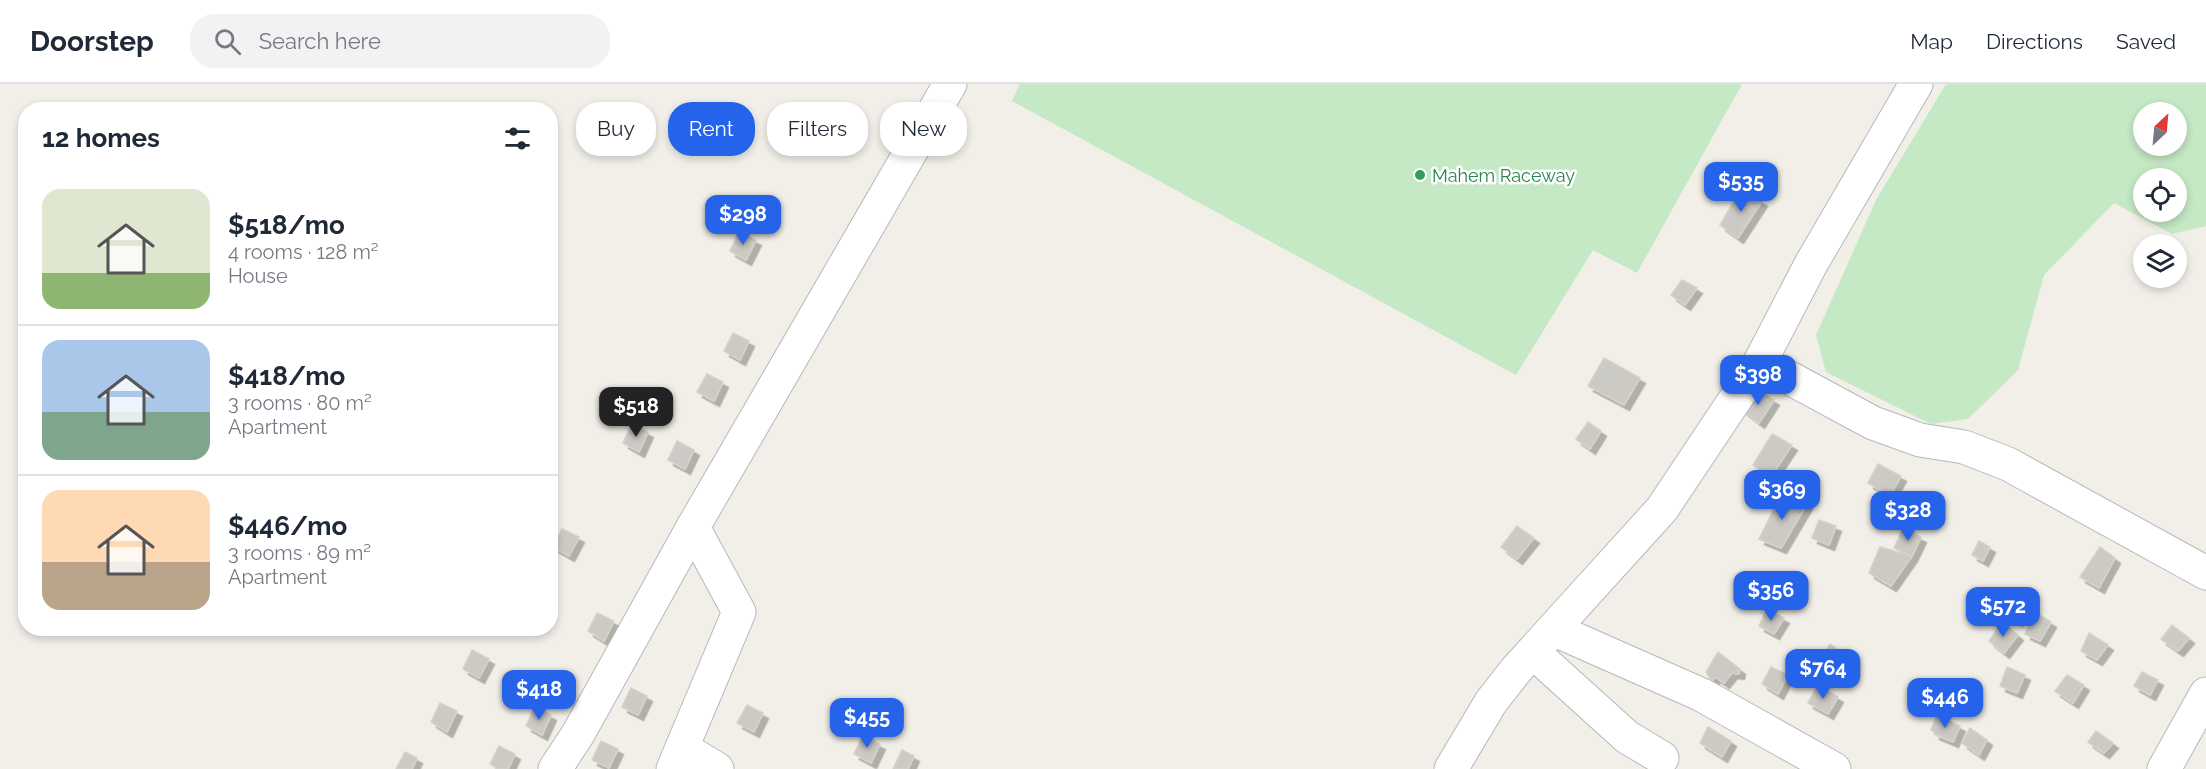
<!DOCTYPE html>
<meta charset="utf-8">
<style>
:root{--surface:#fff;--page:#f2f2f3;--text:#1f2937;--muted:#747a83;--line:#e0e1e3;--accent:#2563eb}
body{margin:0;font-family:Raleway,sans-serif;background:var(--page);color:var(--text);height:100vh;display:flex;flex-direction:column;font-size:22px;white-space:nowrap}
*{box-sizing:border-box;margin:0}
p{font-size:20px;color:var(--muted)}
.icon{flex:none;width:33px;height:33px;fill:none;stroke:currentColor;stroke-width:2;stroke-linecap:round;stroke-linejoin:round}
.map{position:relative;flex:1;overflow:hidden}
.details{position:absolute;left:18px;top:18px;width:540px;height:534px;display:flex;flex-direction:column;background:var(--surface);border-radius:24px;box-shadow:0 3px 9px #0003}
.details>*{flex:none}
.banner{position:absolute;left:576px;top:18px;width:570px;height:54px;display:flex;gap:12px}
.needle{width:39px;rotate:26deg}
.controls{position:absolute;left:2133px;top:18px;display:grid;gap:12px}
.controls a{display:grid;place-items:center;width:54px;height:54px;border-radius:50%;background:var(--surface);box-shadow:0 3px 9px #0003;font-size:30px}
.price{position:absolute;translate:-50% -51px;padding:0 14px;border-radius:12px;background:var(--accent);color:#fff;font-size:20px;line-height:39px;filter:drop-shadow(0 2px 3px #0008)}
.price::after{content:'';position:absolute;left:50%;top:36px;width:18px;height:14px;margin-left:-9px;background:inherit;clip-path:polygon(0 0,100% 0,50% 100%)}
.price.on{background:#222;color:#fff}
ul{padding:0;list-style:none}
li{display:flex;align-items:center;gap:18px;height:150px;padding:0 24px}
li+li{border-top:2px solid var(--line)}
li span{display:grid;place-items:center;flex:none;width:168px;height:120px;border-radius:18px;color:#555}
li>.icon{margin-inline-start:auto}
span .icon{width:72px;height:72px;fill:#fffc;stroke-width:1}
li b{font-size:26px}
h2{display:flex;justify-content:space-between;align-items:center;height:72px;padding:0 24px;font-size:26px}
.tag{padding:0 21px;border-radius:24px;background:var(--surface);box-shadow:0 3px 9px #0003;font-size:21px;line-height:54px}
.tag.on{background:var(--accent);color:#fff}
header{display:flex;align-items:center;gap:36px;box-sizing:border-box;height:84px;padding:0 30px;background:var(--surface);border-bottom:2px solid var(--line)}
header strong{font-size:28px}
nav{display:flex;gap:33px;margin-inline-start:auto;font-size:21px}
.search{width:420px;height:54px;background:var(--page);display:flex;align-items:center;gap:15px;box-sizing:border-box;padding:0 21px;border-radius:24px;color:var(--muted);font-size:22px}
.map>svg:first-child{display:block}
.green{fill:#c5e8c5;fill-rule:evenodd}
.building{fill:#cccac5;stroke:#d6d1c6;stroke-width:1.5;filter:url(#shadow)}
.lines{fill:none;stroke-linecap:round;stroke-linejoin:round}
.minor-casing{stroke:#b5b8bc;stroke-width:35}
.minor{stroke:#fff;stroke-width:33}
.leisure-dot{fill:#2e9e5b;stroke:#fff;stroke-width:2}
.labels{text-anchor:middle;dominant-baseline:central;stroke-width:5;stroke-linejoin:round;paint-order:stroke}
.leisure-label{font-size:18px;fill:#27864d;stroke:#fff;text-anchor:start}
</style>
<header>
<strong>Doorstep</strong>
<div class="search"><svg class="icon" aria-label="search" viewBox="0 0 24 24"><circle cx="10" cy="10" r="6"/><path d="M15 15l6 6"/></svg>Search here</div>
<nav><a>Map</a><a>Directions</a><a>Saved</a></nav>
</header>
<div class="map">
<svg width="2206" height="685" viewBox="0 0 2206 685">
<defs>
<filter id="shadow"><feDropShadow dx="5.5" dy="5.5" stdDeviation="0" flood-color="#0004"/></filter>
</defs>
<rect width="100%" height="100%" fill="#f1efe8"/>
<g class="green">
<polygon points="1020,0 1742,0 1637,189 1593,166 1516,291 1012,17"/>
<path d="M1946,0H2206V142L2172,150L2114,119L2044,191L2018,286L1968,335L1931,340L1826,288L1816,251L1876,116ZM2144,28H2176V62H2144ZM2144,94H2176V128H2144Z"/>
</g>
<g class="building">
<polygon points="1741,105 1762,117 1738,154 1720,141"/>
<polygon points="739,148 756,156 746,176 730,167"/>
<polygon points="1682,196 1697,204 1685,221 1671,211"/>
<polygon points="733,249 749,257 740,276 724,267"/>
<polygon points="1604,274 1640,294 1624,321 1588,302"/>
<polygon points="707,290 723,298 714,317 697,308"/>
<polygon points="1757,306 1774,316 1759,339 1741,325"/>
<polygon points="1588,338 1601,347 1590,365 1576,355"/>
<polygon points="632,340 648,348 639,368 623,359"/>
<polygon points="1772,350 1792,361 1770,394 1753,381"/>
<polygon points="677,357 694,366 685,385 668,376"/>
<polygon points="1878,380 1901,392 1890,412 1868,399"/>
<polygon points="1781,411 1807,420 1781,464 1759,455"/>
<polygon points="1819,436 1836,442 1829,461 1812,454"/>
<polygon points="1517,442 1534,454 1517,475 1501,463"/>
<polygon points="562,445 579,453 569,472 553,463"/>
<polygon points="1903,445 1921,453 1912,472 1894,464"/>
<polygon points="1979,457 1990,463 1983,477 1972,471"/>
<polygon points="1880,463 1912,472 1891,502 1869,489"/>
<polygon points="2100,463 2115,474 2099,504 2080,493"/>
<polygon points="2015,512 2028,521 2017,537 2005,529"/>
<polygon points="1767,525 1784,534 1774,550 1759,542"/>
<polygon points="597,529 614,537 604,557 588,547"/>
<polygon points="2036,529 2051,538 2040,557 2025,550"/>
<polygon points="2002,538 2018,551 2004,569 1989,557"/>
<polygon points="2172,541 2189,554 2178,567 2161,555"/>
<polygon points="2089,549 2108,561 2097,576 2081,567"/>
<polygon points="1830,560 1852,576 1843,591 1821,574"/>
<polygon points="472,566 489,575 479,594 463,585"/>
<polygon points="1718,568 1740,585 1739,590 1732,589 1724,599 1715,593 1712,597 1706,588"/>
<polygon points="1771,583 1788,591 1778,610 1762,600"/>
<polygon points="2007,583 2025,591 2017,609 2000,602"/>
<polygon points="2142,588 2158,596 2150,611 2134,602"/>
<polygon points="2067,591 2084,601 2073,619 2055,607"/>
<polygon points="1818,601 1838,613 1828,630 1808,619"/>
<polygon points="631,604 647,612 638,631 622,623"/>
<polygon points="440,619 457,627 447,648 431,638"/>
<polygon points="747,621 763,629 754,648 737,639"/>
<polygon points="535,623 551,631 542,651 526,642"/>
<polygon points="1937,631 1960,642 1953,658 1934,650 1935,648 1931,646"/>
<polygon points="1708,643 1731,657 1722,673 1700,659"/>
<polygon points="1970,644 1987,656 1979,671 1962,659"/>
<polygon points="2096,647 2113,659 2104,669 2088,658"/>
<polygon points="863,652 880,660 871,679 854,670"/>
<polygon points="601,657 618,665 609,684 592,676"/>
<polygon points="499,662 515,670 508,685 498,685 490,680"/>
<polygon points="902,666 914,672 908,685 893,685"/>
<polygon points="405,668 417,674 412,685 396,685"/>
</g>
<g class="lines">
<g class="minor-casing">
<g id="minor">
<polyline points="1760,278 1873,339 1920,356 1964,363 2008,380 2206,489"/>
<polyline points="1555,546 1702,611 1834,685"/>
<polyline points="1533,568 1627,653 1662,674"/>
<polyline points="682,664 717,685"/>
<polyline points="555,685 578,650 693,443 950,0"/>
<polyline points="673,685 739,528 693,443"/>
<polyline points="1451,685 1491,618 1516,586 1662,425 1760,278 1811,180 1916,0"/>
<polyline points="2164,685 2206,610"/>
</g>
</g>
<use href="#minor" class="minor"/>
</g>
<circle class="leisure-dot" cx="1420" cy="91" r="6"/>
<g class="labels">
<g class="leisure-label">
<text x="1432" y="91">Mahem Raceway</text>
</g>
</g>
</svg>
<div class="controls">
<a><svg class="needle" viewBox="-14 -14 28 28"><path d="M0-13l5 13h-10z" fill="#e53935"/><path d="M0 13l5-13h-10z" fill="#747a83"/></svg></a>
<a><svg class="icon" aria-label="locate" viewBox="0 0 24 24"><circle cx="12" cy="12" r="6"/><path d="M12 2v4M12 18v4M2 12h4M18 12h4"/></svg></a>
<a><svg class="icon" aria-label="layers" viewBox="0 0 24 24"><path d="M12 4l9 5-9 5-9-5zM3 14l9 5 9-5"/></svg></a>
</div>
<b class="price" style="left:1741px;top:129px">$535</b>
<b class="price" style="left:743px;top:162px">$298</b>
<b class="price" style="left:1758px;top:322px">$398</b>
<b class="price on" style="left:636px;top:354px">$518</b>
<b class="price" style="left:1782px;top:437px">$369</b>
<b class="price" style="left:1908px;top:458px">$328</b>
<b class="price" style="left:1771px;top:538px">$356</b>
<b class="price" style="left:2003px;top:554px">$572</b>
<b class="price" style="left:1823px;top:616px">$764</b>
<b class="price" style="left:539px;top:637px">$418</b>
<b class="price" style="left:1945px;top:645px">$446</b>
<b class="price" style="left:867px;top:665px">$455</b>
<div class="banner">
<a class="tag">Buy</a>
<a class="tag on">Rent</a>
<a class="tag">Filters</a>
<a class="tag">New</a>
</div>
<section class="details">
<h2>12 homes<svg class="icon" aria-label="filters" viewBox="0 0 24 24"><path d="M4 7h16M4 17h16"/><circle cx="9" cy="7" r="2"/><circle cx="15" cy="17" r="2"/></svg></h2>
<ul>
<li><span style="background:linear-gradient(#dfe7d0 70%,#8fb573 0)"><svg class="icon" aria-label="home" viewBox="0 0 24 24"><path d="M3 11l9-7 9 7M6 9v11h12V9"/></svg></span><div><b>$518/mo</b><p>4 rooms · 128 m²</p><p>House</p></div></li>
<li><span style="background:linear-gradient(#a9c7e8 60%,#7fa58c 0)"><svg class="icon" aria-label="home" viewBox="0 0 24 24"><path d="M3 11l9-7 9 7M6 9v11h12V9"/></svg></span><div><b>$418/mo</b><p>3 rooms · 80 m²</p><p>Apartment</p></div></li>
<li><span style="background:linear-gradient(#ffd9b3 60%,#b9a48a 0)"><svg class="icon" aria-label="home" viewBox="0 0 24 24"><path d="M3 11l9-7 9 7M6 9v11h12V9"/></svg></span><div><b>$446/mo</b><p>3 rooms · 89 m²</p><p>Apartment</p></div></li>
</ul>
</section>
</div>
